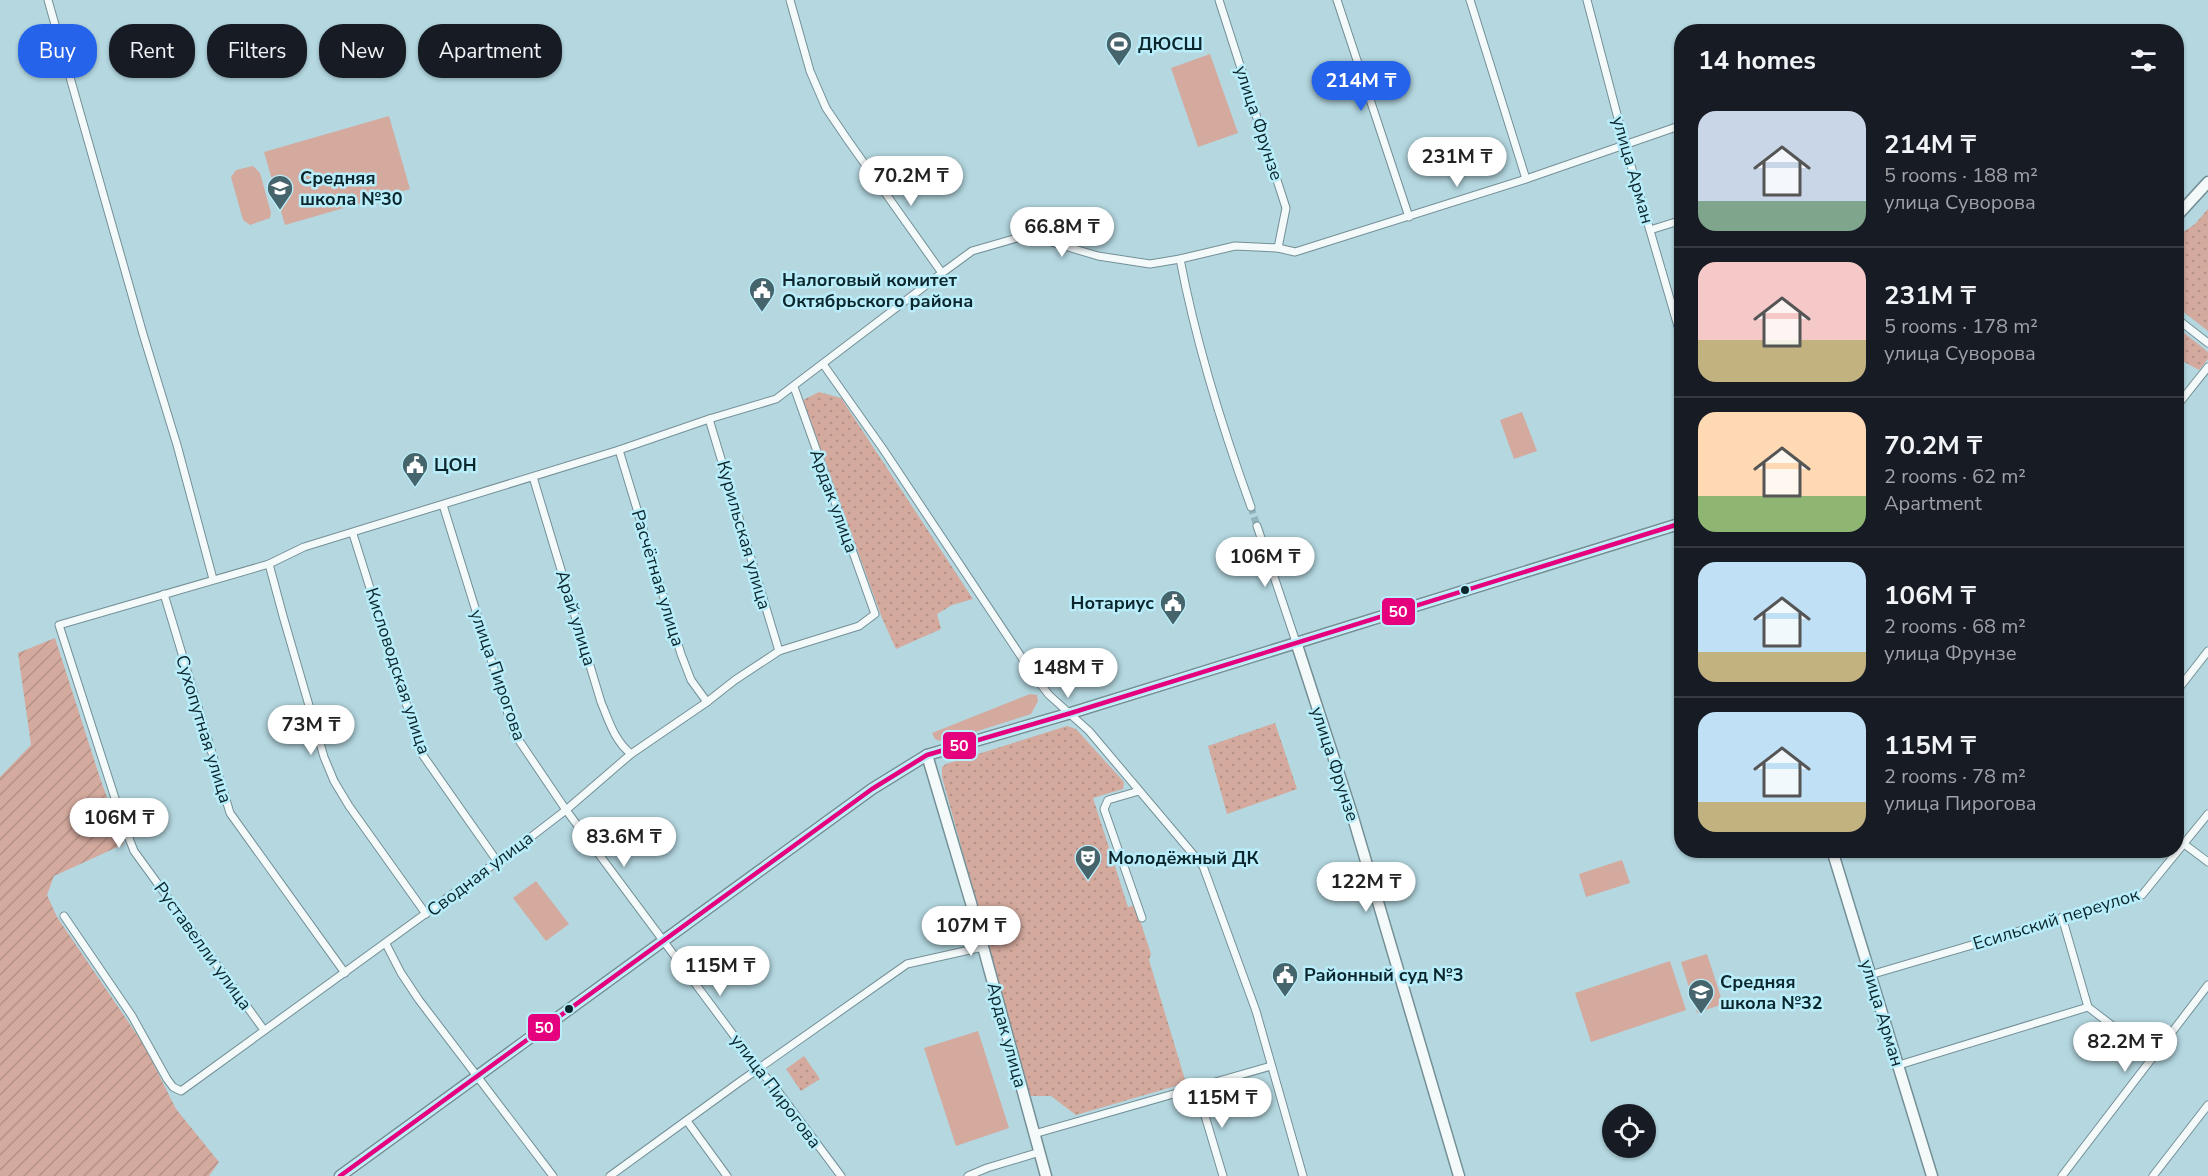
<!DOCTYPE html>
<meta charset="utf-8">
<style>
:root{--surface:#171b24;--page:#20242c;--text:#f1f3f6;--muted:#9ea1a6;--line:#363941;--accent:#2563eb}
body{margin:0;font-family:"Nunito Sans",sans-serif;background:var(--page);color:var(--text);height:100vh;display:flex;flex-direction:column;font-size:22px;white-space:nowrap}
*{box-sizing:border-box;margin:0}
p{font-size:20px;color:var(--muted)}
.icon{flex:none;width:33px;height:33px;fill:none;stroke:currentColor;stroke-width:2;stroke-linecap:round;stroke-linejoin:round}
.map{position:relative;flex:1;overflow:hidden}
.panel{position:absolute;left:1674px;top:24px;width:510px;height:834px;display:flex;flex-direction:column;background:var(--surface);border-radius:24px;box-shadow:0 2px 4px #0004}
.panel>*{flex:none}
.banner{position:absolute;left:18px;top:24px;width:570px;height:54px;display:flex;gap:12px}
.fabs{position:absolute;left:1602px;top:1104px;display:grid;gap:12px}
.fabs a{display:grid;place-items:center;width:54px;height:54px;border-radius:50%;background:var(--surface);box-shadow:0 2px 4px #0004;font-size:30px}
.price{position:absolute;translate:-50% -51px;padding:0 14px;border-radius:21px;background:#fff;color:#222;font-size:20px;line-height:39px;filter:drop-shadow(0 2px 3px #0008)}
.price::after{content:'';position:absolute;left:50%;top:36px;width:18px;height:14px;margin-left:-9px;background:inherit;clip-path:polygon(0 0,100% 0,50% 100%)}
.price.active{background:var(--accent);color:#fff}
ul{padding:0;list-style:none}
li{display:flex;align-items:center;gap:18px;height:150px;padding:0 24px}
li+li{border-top:2px solid var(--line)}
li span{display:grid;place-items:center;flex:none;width:168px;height:120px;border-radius:18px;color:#555}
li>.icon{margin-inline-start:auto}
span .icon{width:72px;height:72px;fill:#fffc;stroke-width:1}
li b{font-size:26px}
h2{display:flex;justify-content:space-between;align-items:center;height:72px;padding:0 24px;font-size:26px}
.pill{padding:0 21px;border-radius:24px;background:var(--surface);box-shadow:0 2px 4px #0004;font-size:21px;line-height:54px}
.pill.active{background:var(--accent);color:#fff}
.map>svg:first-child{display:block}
.grass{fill:#d4aa9e}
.park{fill:url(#park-dots)}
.garden{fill:url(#garden-furrows)}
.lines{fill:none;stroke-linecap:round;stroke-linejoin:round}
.street-tunnel{stroke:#92b4bc;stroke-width:7;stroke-dasharray:7 3.5;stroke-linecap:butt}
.street-casing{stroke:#749097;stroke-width:9}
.secondary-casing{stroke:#749097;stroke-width:13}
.street{stroke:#f4f9fa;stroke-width:7}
.secondary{stroke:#f4f9fa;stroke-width:10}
.bus-1-casing{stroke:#b9edfa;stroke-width:9}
.bus-1{stroke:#e5007d;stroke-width:4.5}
.bus-dot{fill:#0b262c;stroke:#b9edfa;stroke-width:2}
.labels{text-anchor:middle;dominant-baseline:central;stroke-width:5;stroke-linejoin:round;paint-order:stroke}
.poi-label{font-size:18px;font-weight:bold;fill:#0b262c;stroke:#b9edfa;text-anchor:start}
.street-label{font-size:18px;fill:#0b262c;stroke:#b9edfa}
.line-badge{stroke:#b9edfa;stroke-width:2}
.badge-label{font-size:16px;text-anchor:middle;font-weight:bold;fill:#fff}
</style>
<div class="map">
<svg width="2208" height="1176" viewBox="0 0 2208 1176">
<defs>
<pattern id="park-dots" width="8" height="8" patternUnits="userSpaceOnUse" patternTransform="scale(1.5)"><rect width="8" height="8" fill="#d4aa9e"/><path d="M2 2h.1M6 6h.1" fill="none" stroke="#b59288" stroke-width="1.8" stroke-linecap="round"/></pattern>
<pattern id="garden-furrows" width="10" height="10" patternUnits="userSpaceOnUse" patternTransform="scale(1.5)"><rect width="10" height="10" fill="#d4aa9e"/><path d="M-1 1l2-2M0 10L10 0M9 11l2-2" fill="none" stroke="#b59288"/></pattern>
</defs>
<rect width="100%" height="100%" fill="#b4d7e0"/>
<g class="grass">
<polygon points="1210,54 1238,133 1198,147 1171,68"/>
<polygon points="389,116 410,189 285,225 264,152"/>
<polygon points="253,166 260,173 271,213 270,218 250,225 243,220 231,177 236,170"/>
<polygon points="1522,412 1537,451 1514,459 1500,420"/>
<polygon points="1030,694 1037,695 1038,701 1031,714 943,742 935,739 932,733"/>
<polygon points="1622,860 1630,883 1586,897 1579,874"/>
<polygon points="536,881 569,924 546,941 513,898"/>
<polygon points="1707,954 1723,1004 1697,1013 1681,962"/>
<polygon points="1670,961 1686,1010 1591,1042 1575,993"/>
<polygon points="978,1031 1009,1128 956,1146 924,1048"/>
</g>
<g class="park">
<polygon points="2208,209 2208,331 2176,306 2177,236 2195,224"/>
<polygon points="2177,327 2208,352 2208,359 2199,370 2177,358"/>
<polygon points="819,392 841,398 973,599 952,605 937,614 941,629 896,649 882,618 803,400"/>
<polygon points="1275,723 1297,789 1227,814 1208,746"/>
<polygon points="1067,726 1076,729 1124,782 1123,789 1093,798 1128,907 1135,905 1151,954 1149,960 1186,1083 1076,1115 1051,1096 1030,1096 942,777 942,767 946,764"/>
<polygon points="804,1056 820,1079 801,1091 786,1069"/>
</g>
<polygon class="garden" points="55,638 100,778 124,844 54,876 47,895 57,917 144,1045 176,1109 219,1162 209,1176 0,1176 0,777 31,745 18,653"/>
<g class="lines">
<polyline class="street-tunnel" points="1251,507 1257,526"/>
<g class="street-casing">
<g id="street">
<polyline points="48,0 143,334 177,445 213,579"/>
<polyline points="1219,0 1286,208 1278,248"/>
<polyline points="1337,0 1409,217"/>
<polyline points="1470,0 1526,179"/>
<polyline points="1587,0 1625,145 1682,340"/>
<polyline points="1650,230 1682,220"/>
<path d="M1180,259C1196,343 1222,427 1251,507"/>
<polyline points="942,273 972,251 1017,238 1038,238 1098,256 1150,264 1180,259 1235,246 1278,248 1295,252 1526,179 1682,125"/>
<polyline points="2176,318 2208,343"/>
<polyline points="823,364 883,449 1032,673 1049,695 1089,731 1203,866 1256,1011 1303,1176"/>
<polyline points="2176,407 2208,367"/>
<polyline points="709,419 779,651"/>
<polyline points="619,450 681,654 691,680 707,702"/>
<path d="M533,477L601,702C609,721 614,740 631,754"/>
<polyline points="443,505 514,733 566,810 758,1068 777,1090 841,1176"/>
<polyline points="1257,526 1296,642"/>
<polyline points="353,534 422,754 497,861"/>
<polyline points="269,564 283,616 324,757 334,781 349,806 426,914"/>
<polyline points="164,594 230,813 345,973"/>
<polyline points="2176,692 2208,651"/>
<polyline points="1139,791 1108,800 1104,809 1142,918"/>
<polyline points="2176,838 2208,862"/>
<polyline points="64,916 132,1016 167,1079 173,1087 181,1091 527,840 566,810 631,754 707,702 735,680 779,651 859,626 875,614 794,387"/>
<polyline points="386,944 401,973 419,1000 553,1176"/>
<polyline points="1870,975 2142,895 2208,814"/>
<polyline points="2088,1007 2153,1057"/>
<polyline points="264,1030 134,851 123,823 59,625 269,564 304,547 619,450 709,419 776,399 942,273 847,139 826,108 810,71 790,0"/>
<polyline points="1899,1065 2088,1007 2062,917"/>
<polyline points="1197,1089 1223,1176"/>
<polyline points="687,1121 727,1176"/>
<polyline points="1034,1134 1271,1066"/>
<polyline points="610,1176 738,1083 907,964 983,947"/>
<polyline points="968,1176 987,1168 1040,1152"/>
<polyline points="2062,1176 2208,985"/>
<polyline points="2153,1176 2208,1105"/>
</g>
</g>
<g class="secondary-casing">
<g id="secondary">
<polyline points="2176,217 2208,182"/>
<polyline points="1296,642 1352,814 1459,1176"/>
<polyline points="927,755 971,903 1046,1176"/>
<polyline points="1832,850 1932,1176"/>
<polyline points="340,1176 872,789 927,755 1071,713 1682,523"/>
</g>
</g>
<use href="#street" class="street"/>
<use href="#secondary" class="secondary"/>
<g class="bus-1-casing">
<polyline id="bus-1" points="340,1176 872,789 927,755 1071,713 1682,523"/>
</g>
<use href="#bus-1" class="bus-1"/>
</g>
<defs>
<g id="stadium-pin" transform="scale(1.35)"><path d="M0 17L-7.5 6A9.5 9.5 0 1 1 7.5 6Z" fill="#46646b" stroke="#b9edfa"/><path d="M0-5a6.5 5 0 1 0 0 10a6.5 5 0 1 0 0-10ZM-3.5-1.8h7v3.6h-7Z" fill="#fff"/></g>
<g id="school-pin" transform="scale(1.35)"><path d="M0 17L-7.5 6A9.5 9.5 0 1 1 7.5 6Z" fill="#46646b" stroke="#b9edfa"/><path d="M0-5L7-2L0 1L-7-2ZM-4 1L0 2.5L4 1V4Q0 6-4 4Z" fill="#fff"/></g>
<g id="civic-pin" transform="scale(1.35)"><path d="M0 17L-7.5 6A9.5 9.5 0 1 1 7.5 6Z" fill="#46646b" stroke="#b9edfa"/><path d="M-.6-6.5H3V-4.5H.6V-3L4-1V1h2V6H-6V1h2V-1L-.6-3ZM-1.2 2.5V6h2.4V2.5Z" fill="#fff"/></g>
<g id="theatre-pin" transform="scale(1.35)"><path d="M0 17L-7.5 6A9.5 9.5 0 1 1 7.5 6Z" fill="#46646b" stroke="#b9edfa"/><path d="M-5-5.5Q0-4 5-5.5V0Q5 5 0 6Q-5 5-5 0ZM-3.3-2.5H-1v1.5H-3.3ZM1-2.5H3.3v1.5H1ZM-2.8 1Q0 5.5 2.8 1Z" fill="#fff"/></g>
</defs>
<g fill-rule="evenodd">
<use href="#stadium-pin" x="1119" y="44"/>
<use href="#school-pin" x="280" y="188"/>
<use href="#civic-pin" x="762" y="290"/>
<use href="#civic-pin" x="415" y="465"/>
<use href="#civic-pin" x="1173" y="603"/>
<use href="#theatre-pin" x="1088" y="858"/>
<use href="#civic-pin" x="1285" y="975"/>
<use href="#school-pin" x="1701" y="992"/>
</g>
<g class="bus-dot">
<circle cx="1465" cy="590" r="5"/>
<circle cx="569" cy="1009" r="5"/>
</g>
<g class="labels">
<g class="poi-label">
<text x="1138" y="44">ДЮСШ</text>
<text x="300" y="178">Средняя<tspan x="300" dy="21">школа №30</tspan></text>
<text x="782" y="280">Налоговый комитет<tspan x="782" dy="21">Октябрьского района</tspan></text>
<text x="434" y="465">ЦОН</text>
<text x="1154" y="603" text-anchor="end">Нотариус</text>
<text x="1108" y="858">Молодёжный ДК</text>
<text x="1304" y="975">Районный суд №3</text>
<text x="1720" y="982">Средняя<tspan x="1720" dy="21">школа №32</tspan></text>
</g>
<g class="street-label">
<text transform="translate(1259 123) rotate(72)">улица Фрунзе</text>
<text transform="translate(1633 170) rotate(74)">улица Арман</text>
<text transform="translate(834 501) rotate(70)">Ардак улица</text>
<text transform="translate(744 535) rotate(74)">Курильская улица</text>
<text transform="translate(658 578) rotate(73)">Расчётная улица</text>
<text transform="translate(576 618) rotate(73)">Арай улица</text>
<text transform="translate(398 671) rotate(72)">Кисловодская улица</text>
<text transform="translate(498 675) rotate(71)">улица Пирогова</text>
<text transform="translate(204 729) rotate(73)">Сухопутная улица</text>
<text transform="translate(1335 764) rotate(72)">улица Фрунзе</text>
<text transform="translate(480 874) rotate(-37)">Сводная улица</text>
<text transform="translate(2056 919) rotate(-17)">Есильский переулок</text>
<text transform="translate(203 946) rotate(54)">Руставелли улица</text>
<text transform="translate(1882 1013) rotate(73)">улица Арман</text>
<text transform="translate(1007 1035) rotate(75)">Ардак улица</text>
<text transform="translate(776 1091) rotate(53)">улица Пирогова</text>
</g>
</g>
<g class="line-badge">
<rect x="1381" y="597" width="35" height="29" rx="6" fill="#e5007d"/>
<rect x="942" y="731" width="35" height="29" rx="6" fill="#e5007d"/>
<rect x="527" y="1013" width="34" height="29" rx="6" fill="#e5007d"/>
</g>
<g class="badge-label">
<text x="1398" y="617">50</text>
<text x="959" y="751">50</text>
<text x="544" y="1033">50</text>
</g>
</svg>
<div class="fabs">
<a><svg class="icon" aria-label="locate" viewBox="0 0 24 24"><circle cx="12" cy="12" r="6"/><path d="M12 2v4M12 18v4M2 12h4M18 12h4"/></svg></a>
</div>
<b class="price active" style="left:1361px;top:112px">214M ₸</b>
<b class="price" style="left:1457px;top:188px">231M ₸</b>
<b class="price" style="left:911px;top:207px">70.2M ₸</b>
<b class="price" style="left:1062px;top:258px">66.8M ₸</b>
<b class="price" style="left:1265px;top:588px">106M ₸</b>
<b class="price" style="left:1068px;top:699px">148M ₸</b>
<b class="price" style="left:311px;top:756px">73M ₸</b>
<b class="price" style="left:119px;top:849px">106M ₸</b>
<b class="price" style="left:624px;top:868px">83.6M ₸</b>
<b class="price" style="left:1366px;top:913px">122M ₸</b>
<b class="price" style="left:971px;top:957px">107M ₸</b>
<b class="price" style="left:720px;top:997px">115M ₸</b>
<b class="price" style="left:2125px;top:1073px">82.2M ₸</b>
<b class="price" style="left:1222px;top:1129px">115M ₸</b>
<div class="banner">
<a class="pill active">Buy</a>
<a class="pill">Rent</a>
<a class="pill">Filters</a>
<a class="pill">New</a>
<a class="pill">Apartment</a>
</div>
<section class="panel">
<h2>14 homes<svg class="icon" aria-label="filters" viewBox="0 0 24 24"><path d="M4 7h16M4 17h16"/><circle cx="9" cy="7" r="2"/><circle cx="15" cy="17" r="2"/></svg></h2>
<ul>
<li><span style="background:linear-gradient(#c9d6e8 75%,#7fa58c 0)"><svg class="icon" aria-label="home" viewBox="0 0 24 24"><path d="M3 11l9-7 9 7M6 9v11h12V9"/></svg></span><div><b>214M ₸</b><p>5 rooms · 188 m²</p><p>улица Суворова</p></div></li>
<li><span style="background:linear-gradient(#f6c9c9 65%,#c2b280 0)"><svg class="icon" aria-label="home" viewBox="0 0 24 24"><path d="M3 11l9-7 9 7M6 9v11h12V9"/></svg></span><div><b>231M ₸</b><p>5 rooms · 178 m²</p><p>улица Суворова</p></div></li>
<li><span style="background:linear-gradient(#ffd9b3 70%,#8fb573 0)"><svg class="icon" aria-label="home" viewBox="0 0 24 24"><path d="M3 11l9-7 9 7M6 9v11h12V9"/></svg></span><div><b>70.2M ₸</b><p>2 rooms · 62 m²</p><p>Apartment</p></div></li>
<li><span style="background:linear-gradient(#bfe0f5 75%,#c2b280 0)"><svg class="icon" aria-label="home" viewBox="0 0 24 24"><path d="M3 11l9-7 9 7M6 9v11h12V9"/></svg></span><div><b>106M ₸</b><p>2 rooms · 68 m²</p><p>улица Фрунзе</p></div></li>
<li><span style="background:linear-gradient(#bfe0f5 75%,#c2b280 0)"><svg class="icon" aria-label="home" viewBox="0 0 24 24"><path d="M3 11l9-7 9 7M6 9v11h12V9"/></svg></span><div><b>115M ₸</b><p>2 rooms · 78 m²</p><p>улица Пирогова</p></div></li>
</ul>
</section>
</div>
